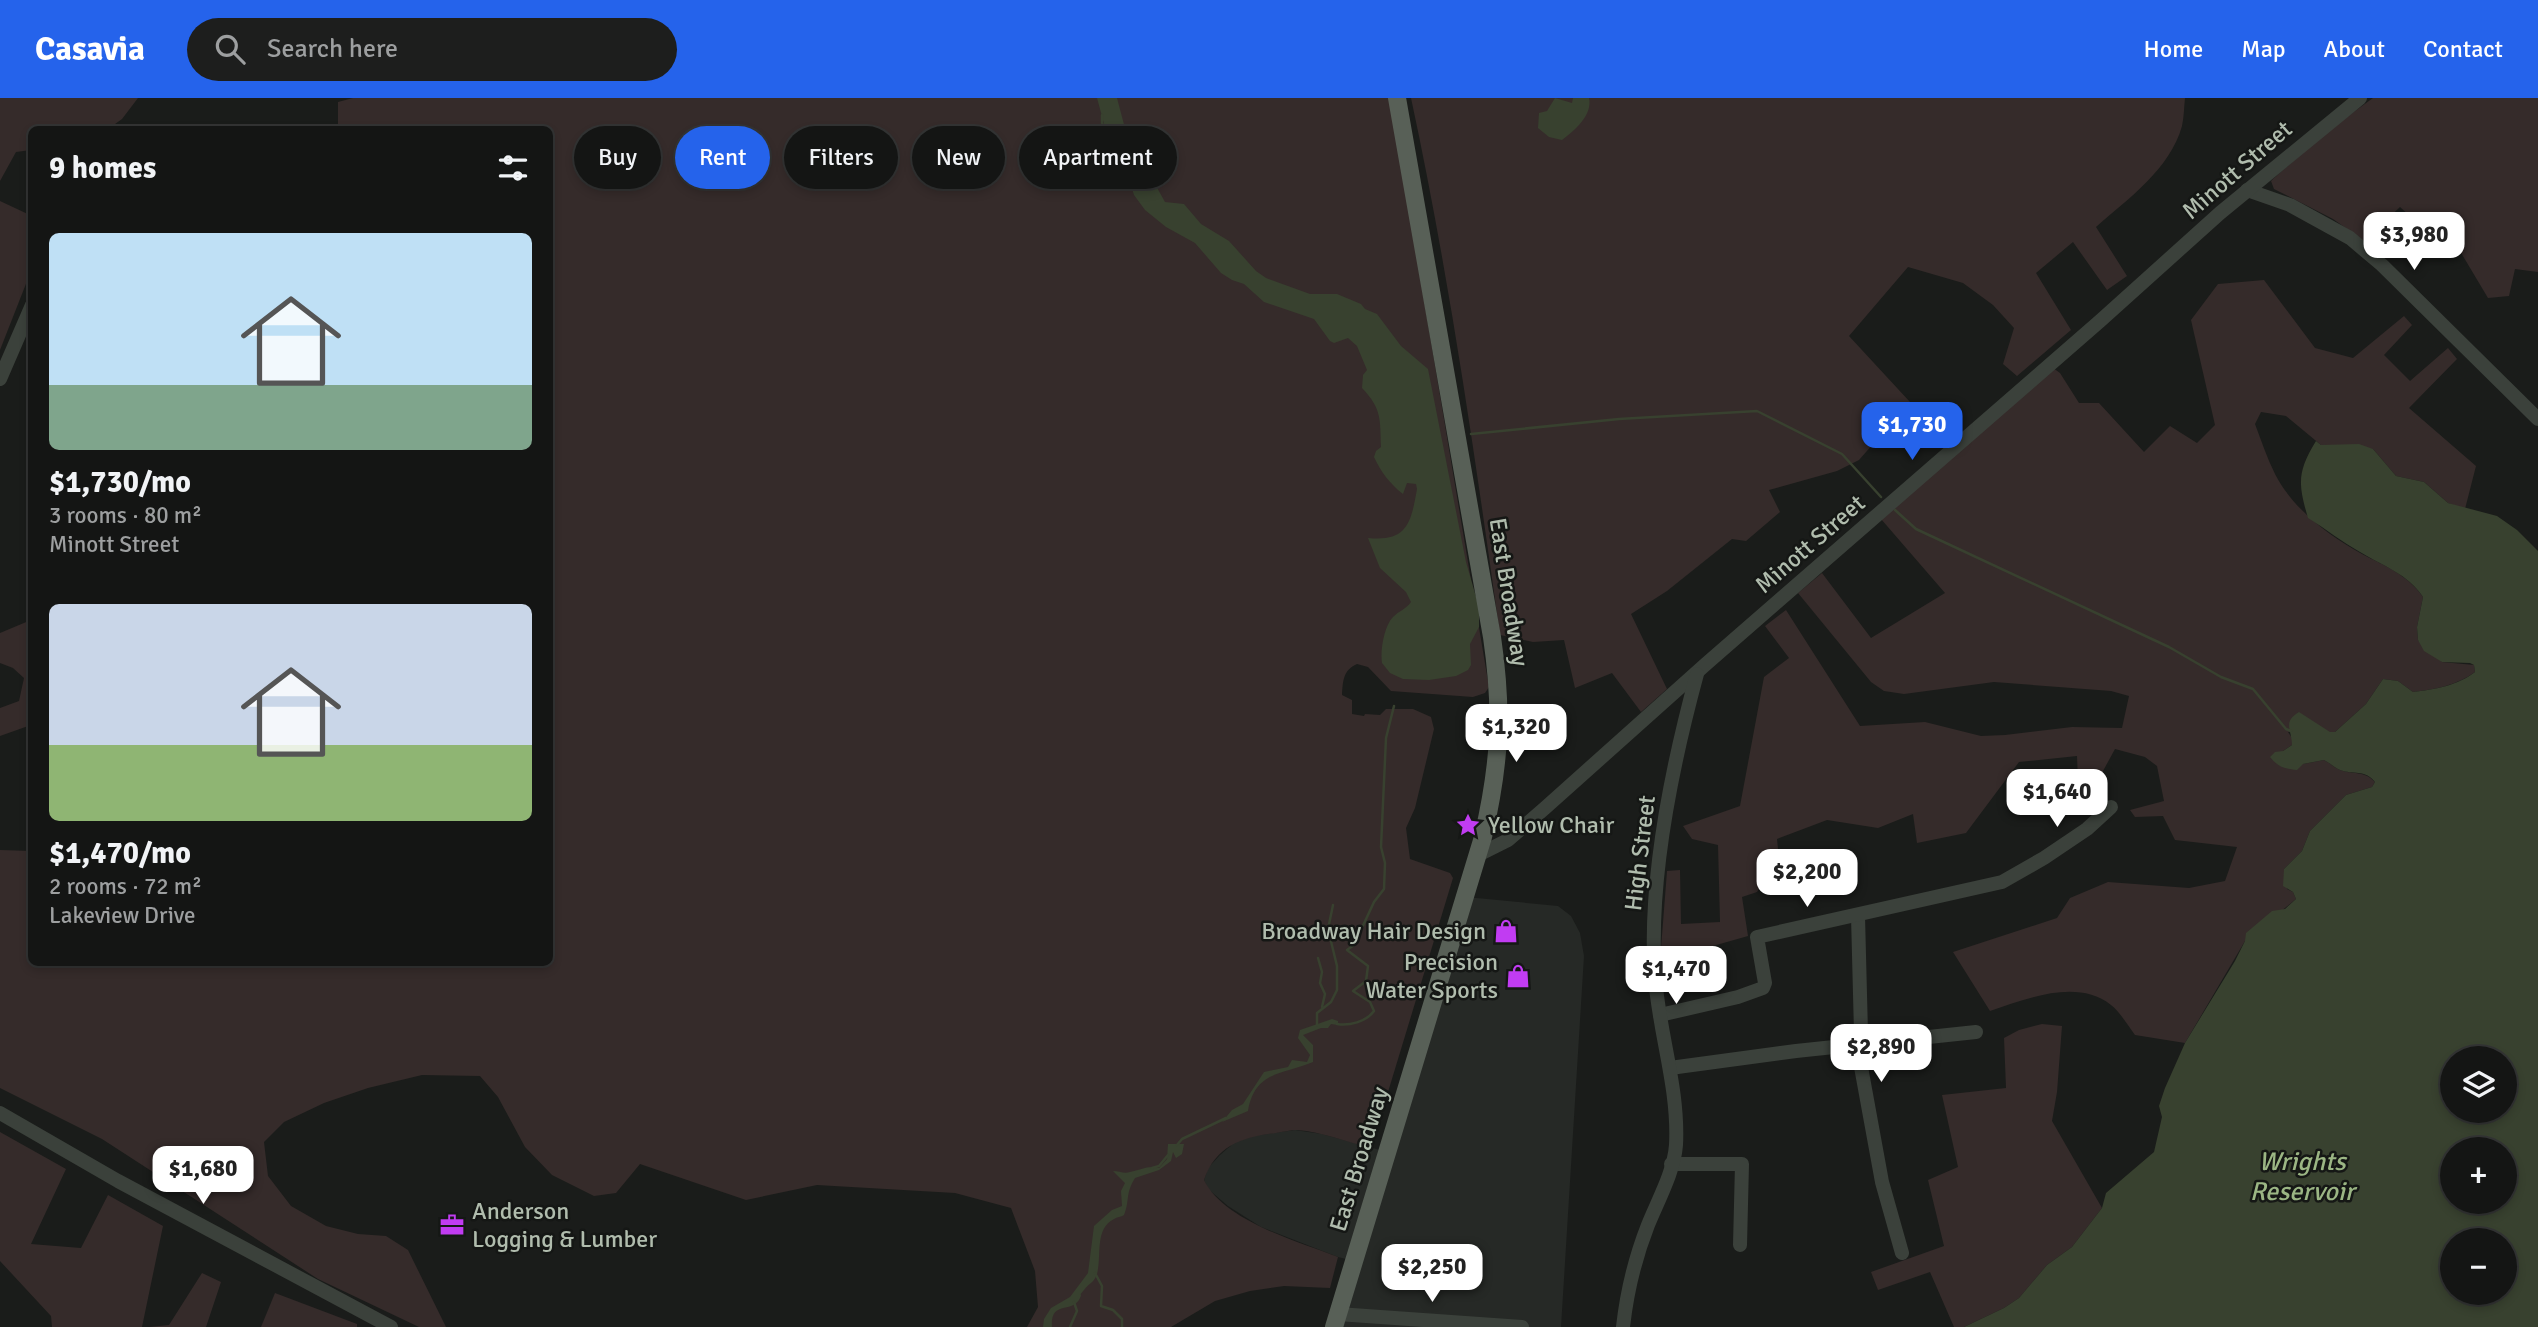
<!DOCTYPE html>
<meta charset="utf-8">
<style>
:root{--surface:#141514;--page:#1d1e1d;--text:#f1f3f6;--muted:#9d9fa0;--line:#333434;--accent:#2563eb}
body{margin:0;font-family:Signika,sans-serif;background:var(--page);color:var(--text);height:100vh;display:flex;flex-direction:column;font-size:26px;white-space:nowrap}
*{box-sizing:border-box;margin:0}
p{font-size:23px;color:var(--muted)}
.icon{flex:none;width:38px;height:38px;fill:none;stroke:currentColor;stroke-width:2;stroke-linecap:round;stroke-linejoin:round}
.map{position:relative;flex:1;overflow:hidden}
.drawer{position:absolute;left:28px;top:28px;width:525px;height:840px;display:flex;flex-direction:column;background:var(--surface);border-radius:10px;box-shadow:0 4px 10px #0003,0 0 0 2px var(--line)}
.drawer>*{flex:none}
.hud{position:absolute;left:574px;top:28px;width:665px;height:63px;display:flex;gap:14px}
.buttons{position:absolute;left:2440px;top:948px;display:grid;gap:14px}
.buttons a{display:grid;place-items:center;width:77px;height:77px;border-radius:50%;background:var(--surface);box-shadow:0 4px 10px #0003,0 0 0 2px var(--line);font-size:35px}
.price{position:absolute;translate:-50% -60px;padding:0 16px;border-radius:14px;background:#fff;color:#222;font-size:23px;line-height:46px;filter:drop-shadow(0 2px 4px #0008)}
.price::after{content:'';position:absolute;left:50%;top:42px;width:21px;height:16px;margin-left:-10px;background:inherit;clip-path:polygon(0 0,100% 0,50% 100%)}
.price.active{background:var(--accent);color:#fff}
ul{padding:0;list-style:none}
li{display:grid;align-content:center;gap:14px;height:371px;padding:0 21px}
li span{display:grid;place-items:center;height:217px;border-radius:10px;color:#555}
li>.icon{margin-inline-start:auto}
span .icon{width:126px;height:126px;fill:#fffc;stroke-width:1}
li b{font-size:30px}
h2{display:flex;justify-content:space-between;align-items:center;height:84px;padding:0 21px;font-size:30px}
.tag{padding:0 24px;border-radius:32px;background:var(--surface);box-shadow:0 4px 10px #0003,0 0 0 2px var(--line);font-size:24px;line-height:63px}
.tag.active{background:var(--accent);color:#fff}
header{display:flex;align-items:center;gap:42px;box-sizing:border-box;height:98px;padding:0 35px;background:var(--accent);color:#fff}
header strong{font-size:33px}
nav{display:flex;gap:38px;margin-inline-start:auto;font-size:24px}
.search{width:490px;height:63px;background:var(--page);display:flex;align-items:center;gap:18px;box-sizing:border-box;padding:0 24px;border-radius:38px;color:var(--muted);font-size:26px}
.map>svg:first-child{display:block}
.built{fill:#262926}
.green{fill:#352b2a}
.water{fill:#38412f;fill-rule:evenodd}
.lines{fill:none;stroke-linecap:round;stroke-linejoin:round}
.stream{stroke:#38412f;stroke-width:2.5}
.minor{stroke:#3b413b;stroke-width:14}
.major{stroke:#586057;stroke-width:18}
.labels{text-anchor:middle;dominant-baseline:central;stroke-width:5;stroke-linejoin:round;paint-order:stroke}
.street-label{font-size:24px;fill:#b0bcad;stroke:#151715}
.poi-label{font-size:24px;fill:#b0bcad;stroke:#151715;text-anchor:start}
.water-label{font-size:26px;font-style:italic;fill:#9bb684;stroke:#151715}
</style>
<header>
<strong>Casavia</strong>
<div class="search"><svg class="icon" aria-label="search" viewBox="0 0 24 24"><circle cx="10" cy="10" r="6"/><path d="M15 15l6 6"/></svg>Search here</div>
<nav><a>Home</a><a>Map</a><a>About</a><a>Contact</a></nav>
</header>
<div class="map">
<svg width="2538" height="1229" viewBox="0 0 2538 1229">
<rect width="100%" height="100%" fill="#1a1c1a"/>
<polygon class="built" points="1466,799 1558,808 1571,818 1580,835 1584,858 1561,1229 1334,1229 1354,1163 1338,1159 1261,1129 1228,1108 1208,1091 1204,1082 1208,1070 1220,1057 1236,1043 1251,1038 1295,1032 1322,1036 1387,1054"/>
<g class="green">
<polygon points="0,0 138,0 122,21 108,31 32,32 31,52 16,54 0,83"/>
<path d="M353,0H1390L1489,589L1485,595L1473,599L1391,593L1368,569L1357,566C1343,572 1343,583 1342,597L1352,602V616L1364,618L1365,616L1380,617L1386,611H1413L1431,619L1434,631L1415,710L1406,730L1410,761L1450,775L1453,780L1371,1050C1347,1044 1322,1034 1297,1032C1290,1032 1283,1034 1276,1035C1243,1039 1216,1047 1204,1082C1224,1123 1297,1143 1338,1159L1330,1190L1284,1188L1250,1193L1215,1203L1171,1229H1027L1038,1209L1035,1173L1011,1110L955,1095L817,1087L746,1102L640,1066L616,1095L594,1098L552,1077L525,1049L498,999L480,978L422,977L368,990L324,1005L284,1024L264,1044L268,1078L291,1108L326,1128L358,1136L386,1138L408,1152L446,1229H419L318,1181L102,1041L0,990V752L31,753L32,864H550V32L338,31V4Z"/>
<path d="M1411,0H2185C2184,9 2184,19 2182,28C2170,71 2129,100 2096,129L2127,178L2107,192L2073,144L2036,175L2071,232L2017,278L2003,266L2014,230L1993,207L1963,185L1908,169L1849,238L1910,304L1859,362L1837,373L1769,392L1780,414L1746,443L1732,441L1667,493L1631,516L1667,591L1641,614L1612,575L1575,590L1564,542L1533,544L1500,537C1475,358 1449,177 1411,0Z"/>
<polygon points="2373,0 2538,0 2538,174 2515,171 2509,198 2488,200 2448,133 2437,143 2400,109 2364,143 2333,121 2274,91 2271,83 2274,80 2329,32"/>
<polygon points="0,103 32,118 31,173 0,252"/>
<path d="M2264,182L2315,250L2353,260L2404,218L2412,227L2384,257L2410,283L2448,250L2457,261L2409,310L2476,368L2465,411L2448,405L2424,384L2396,378L2373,351L2321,347L2286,318L2261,314L2255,326C2261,342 2267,360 2275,376C2293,411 2328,437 2362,456C2385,468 2408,477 2423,499L2417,529L2418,542L2442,564L2474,567L2475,574C2458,587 2433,592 2413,594L2398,583L2383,581L2366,606L2335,634H2288L2292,640V647L2283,653L2303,666L2324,662C2330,665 2335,670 2340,672C2353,677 2364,672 2375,684L2372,689L2346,697L2310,733L2302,753L2284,771L2287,791L2293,794L2296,801L2245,843L2185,945L2135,937C2128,928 2121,915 2111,907C2077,880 2026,901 1990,913L1953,854L2057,820L2070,800L2108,784L2189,790L2225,783L2237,749L2175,742L2163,718L2135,719L2130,712L2164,703L2157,668L2145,659L2115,651L2097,684H2078L2077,658L2019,664L1966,735L1917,745L1913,716L1878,730L1827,722L1777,741L1779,760L1757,794L1742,799L1748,838L1660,863L1667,773L1680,772L1681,826L1720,824L1718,747L1692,741L1683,728L1740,708L1764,579L1789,560L1765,528L1786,512L1860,628L1925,624L1981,638L2005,637L2072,629L2122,630L2129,598L2111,593L1994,584L1904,596L1884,593L1871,584L1798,495L1822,475L1871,540L1945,495L1881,421L2053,270L2060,275L2079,305H2099L2144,354L2170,328L2197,345L2215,327L2191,222L2218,186Z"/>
<polygon points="31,522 31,627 0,638 0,610 19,603 24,580 13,570 0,565 0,535"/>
<polygon points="2042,926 2062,928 2057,994 2052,1023 2102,1110 2072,1149 2047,1167 2019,1200 2004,1210 1964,1229 1954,1229 1930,1174 1878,1192 1871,1174 1944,1148 1928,1082 1958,1069 1942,997 2006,990 2004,940 2019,932"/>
<polygon points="0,1034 66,1071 31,1146 81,1150 108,1097 163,1128 142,1229 52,1229 51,1218 0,1163"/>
<polygon points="202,1175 221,1184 206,1229 149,1229 169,1227"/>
<polygon points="275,1195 357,1226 357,1229 261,1229"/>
</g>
<g class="water">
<path d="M1097,0H1117L1126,34L1165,104L1184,106L1201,126L1229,143L1256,173L1266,180L1310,196H1337L1361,206L1365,211L1377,216L1401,248L1428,271L1466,464L1479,509V529L1470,546L1471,567L1468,572L1456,578L1429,582L1403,581L1390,575L1382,565C1380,553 1384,528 1393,519C1399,513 1406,511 1411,504L1406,494L1380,470L1368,440C1408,444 1411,424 1417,391L1416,386L1407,385L1403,396C1390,386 1381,374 1374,359L1376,353L1381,349C1380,321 1382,311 1362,290L1363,277L1367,272L1357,248L1348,240L1334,245L1330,243L1314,221L1264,204L1244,186L1232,182L1221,175L1195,145L1166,129L1145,112L1134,97L1128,78L1109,59L1106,33Z"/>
<path d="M1555,0L1572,5L1573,0H1589C1593,17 1574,33 1562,42L1549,39L1538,30L1539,15L1547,13Z"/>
<path d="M2316,343L2321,347L2359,346L2373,351L2396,378L2424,384L2448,405L2497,418L2517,432L2538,453V1229H1964L2004,1210L2019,1200L2047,1167L2072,1149L2102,1110L2106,1095L2154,1054L2162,1019L2159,1008L2165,990L2185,945L2235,863L2245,843L2246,835L2272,813L2285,811L2296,801L2293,794L2283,788L2284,771L2302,753L2310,733L2346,697L2372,689L2375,684C2365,671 2353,677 2340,672C2335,670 2330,665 2324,662L2303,666L2297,672C2285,671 2278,669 2270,659L2275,654L2283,653L2292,647C2292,632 2282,624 2299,614L2330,634H2335L2366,606L2383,581L2398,583L2413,594C2433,592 2459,587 2475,574L2474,567L2470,565L2442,564L2424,553L2418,542L2417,529L2423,499C2408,476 2383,468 2360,454C2342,444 2326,431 2308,420C2298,386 2297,374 2316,343ZM2452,961H2504V1013H2452ZM2452,1052H2504V1104H2452ZM2452,1143H2504V1195H2452Z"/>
<path d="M1332,921L1338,923V927L1331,926L1328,930H1321L1303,937L1313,947V964C1283,977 1255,972 1248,1013L1222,1024L1232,1012L1243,1006L1264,974L1288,969L1292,962L1307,964L1310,957L1298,940L1300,932Z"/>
<path d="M1168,1046H1184L1182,1056L1176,1060L1173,1054L1171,1063L1159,1072L1135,1080C1125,1096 1130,1103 1124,1117C1121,1119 1117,1119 1114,1121C1094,1131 1102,1158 1097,1176C1094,1185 1089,1185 1084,1192C1077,1200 1084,1193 1079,1202C1070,1215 1050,1203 1052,1229H1043L1044,1221L1051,1210L1070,1199L1088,1175L1094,1128L1112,1112L1122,1108L1121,1093L1125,1085L1113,1073C1119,1073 1124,1076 1130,1074C1141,1072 1148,1067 1159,1070L1167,1061Z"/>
</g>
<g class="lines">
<g class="stream">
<polyline points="1102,17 1102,25 1107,34"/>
<polyline points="1471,336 1619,321 1757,313 1842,356 1881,399"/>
<polyline points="1895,412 1916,431 2169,549 2221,579 2253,591 2286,631 2291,633"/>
<polyline points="1318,860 1322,874 1320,885 1325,896 1322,909"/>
<path d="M1337,926C1349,928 1366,924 1374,913L1370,904L1353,893L1366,883L1368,868L1347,852L1354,847L1374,804L1384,791L1385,765L1381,749L1386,640L1394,608"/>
<polyline points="1317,927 1317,915 1331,904 1337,892 1337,868 1328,831 1333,807"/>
<polyline points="1177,1047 1182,1041 1226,1020"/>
<polyline points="1152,1070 1159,1068 1168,1057"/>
<polyline points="1095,1175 1102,1188 1101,1208 1113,1212 1122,1221 1122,1229"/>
<polyline points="1070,1229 1077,1213 1074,1204"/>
</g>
<g class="minor">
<polyline points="2247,92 2290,107 2350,140 2382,167 2538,321"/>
<polyline points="0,281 32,207"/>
<polyline points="1478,757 1508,742 1545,710 1706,566 2100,223 2220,115 2360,0"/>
<polyline points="1858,818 1861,935 1857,947 1882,1084 1902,1155"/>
<polyline points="1660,917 1738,899 1763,890 1765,885 1757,839 2002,784 2044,760 2087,731 2111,709"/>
<polyline points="1670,970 1796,953 1976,934"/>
<polyline points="0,1015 118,1083 391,1229"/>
<polyline points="1671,1066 1742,1066 1740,1147"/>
<polyline points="1338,1216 1522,1229"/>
<path d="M1623,1229C1627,1193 1635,1160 1648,1127C1658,1102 1674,1074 1676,1047C1679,990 1659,935 1655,879C1648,784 1672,668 1697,576"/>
</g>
<path class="major" d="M1334,1229L1483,739C1500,665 1503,614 1492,539L1397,0"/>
</g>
<defs>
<g id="sight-bare" transform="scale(1.89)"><path d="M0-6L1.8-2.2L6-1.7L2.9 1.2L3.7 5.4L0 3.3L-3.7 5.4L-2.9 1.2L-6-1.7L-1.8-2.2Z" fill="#c13cf2" stroke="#151715" stroke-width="2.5" paint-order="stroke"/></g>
<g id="shop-bare" transform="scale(1.89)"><path d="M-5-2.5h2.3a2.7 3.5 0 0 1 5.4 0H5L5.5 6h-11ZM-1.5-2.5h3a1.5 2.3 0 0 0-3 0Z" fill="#c13cf2" stroke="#151715" stroke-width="2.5" paint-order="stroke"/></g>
<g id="office-bare" transform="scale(1.89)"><path d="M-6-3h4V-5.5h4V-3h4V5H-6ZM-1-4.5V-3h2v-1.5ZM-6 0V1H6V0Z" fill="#c13cf2" stroke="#151715" stroke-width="2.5" paint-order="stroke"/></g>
</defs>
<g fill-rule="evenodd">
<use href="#sight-bare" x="1468" y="727"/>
<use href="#shop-bare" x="1506" y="833"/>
<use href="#shop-bare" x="1518" y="878"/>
<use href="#office-bare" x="452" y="1127"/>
</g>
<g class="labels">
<g class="street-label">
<text transform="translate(2237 72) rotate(-41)">Minott Street</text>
<text transform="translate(1810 446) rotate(-41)">Minott Street</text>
<text transform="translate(1509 494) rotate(81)">East Broadway</text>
<text transform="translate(1640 755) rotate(-83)">High Street</text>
<text transform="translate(1359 1061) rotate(-73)">East Broadway</text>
</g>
<g class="poi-label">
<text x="1488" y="727">Yellow Chair</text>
<text x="1486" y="833" text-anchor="end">Broadway Hair Design</text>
<text x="1498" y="864" text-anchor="end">Precision<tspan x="1498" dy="28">Water Sports</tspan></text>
<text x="472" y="1113">Anderson<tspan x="472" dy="28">Logging &amp; Lumber</tspan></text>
</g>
<g class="water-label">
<text x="2302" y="1064">Wrights<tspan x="2302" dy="30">Reservoir</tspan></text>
</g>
</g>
</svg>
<div class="buttons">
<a><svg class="icon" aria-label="layers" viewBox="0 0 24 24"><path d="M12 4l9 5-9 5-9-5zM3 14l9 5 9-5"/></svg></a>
<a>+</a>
<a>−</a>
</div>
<b class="price" style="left:2414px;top:174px">$3,980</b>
<b class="price active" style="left:1912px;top:364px">$1,730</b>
<b class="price" style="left:1516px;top:666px">$1,320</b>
<b class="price" style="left:2057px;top:731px">$1,640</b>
<b class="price" style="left:1807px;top:811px">$2,200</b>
<b class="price" style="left:1676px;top:908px">$1,470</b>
<b class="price" style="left:1881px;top:986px">$2,890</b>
<b class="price" style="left:203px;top:1108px">$1,680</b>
<b class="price" style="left:1432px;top:1206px">$2,250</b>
<div class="hud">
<a class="tag">Buy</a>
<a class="tag active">Rent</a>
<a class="tag">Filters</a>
<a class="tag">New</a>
<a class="tag">Apartment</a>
</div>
<section class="drawer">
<h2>9 homes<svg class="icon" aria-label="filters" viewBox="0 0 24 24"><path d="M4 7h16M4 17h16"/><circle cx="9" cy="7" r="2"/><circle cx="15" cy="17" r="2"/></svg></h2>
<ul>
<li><span style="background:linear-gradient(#bfe0f5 70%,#7fa58c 0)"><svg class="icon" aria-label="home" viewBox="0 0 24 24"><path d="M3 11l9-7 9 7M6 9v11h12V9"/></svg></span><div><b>$1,730/mo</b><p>3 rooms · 80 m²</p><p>Minott Street</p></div></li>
<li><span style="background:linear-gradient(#c9d6e8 65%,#8fb573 0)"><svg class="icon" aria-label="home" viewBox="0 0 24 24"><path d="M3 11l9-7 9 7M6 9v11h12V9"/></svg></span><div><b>$1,470/mo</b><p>2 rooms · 72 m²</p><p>Lakeview Drive</p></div></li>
</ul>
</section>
</div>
